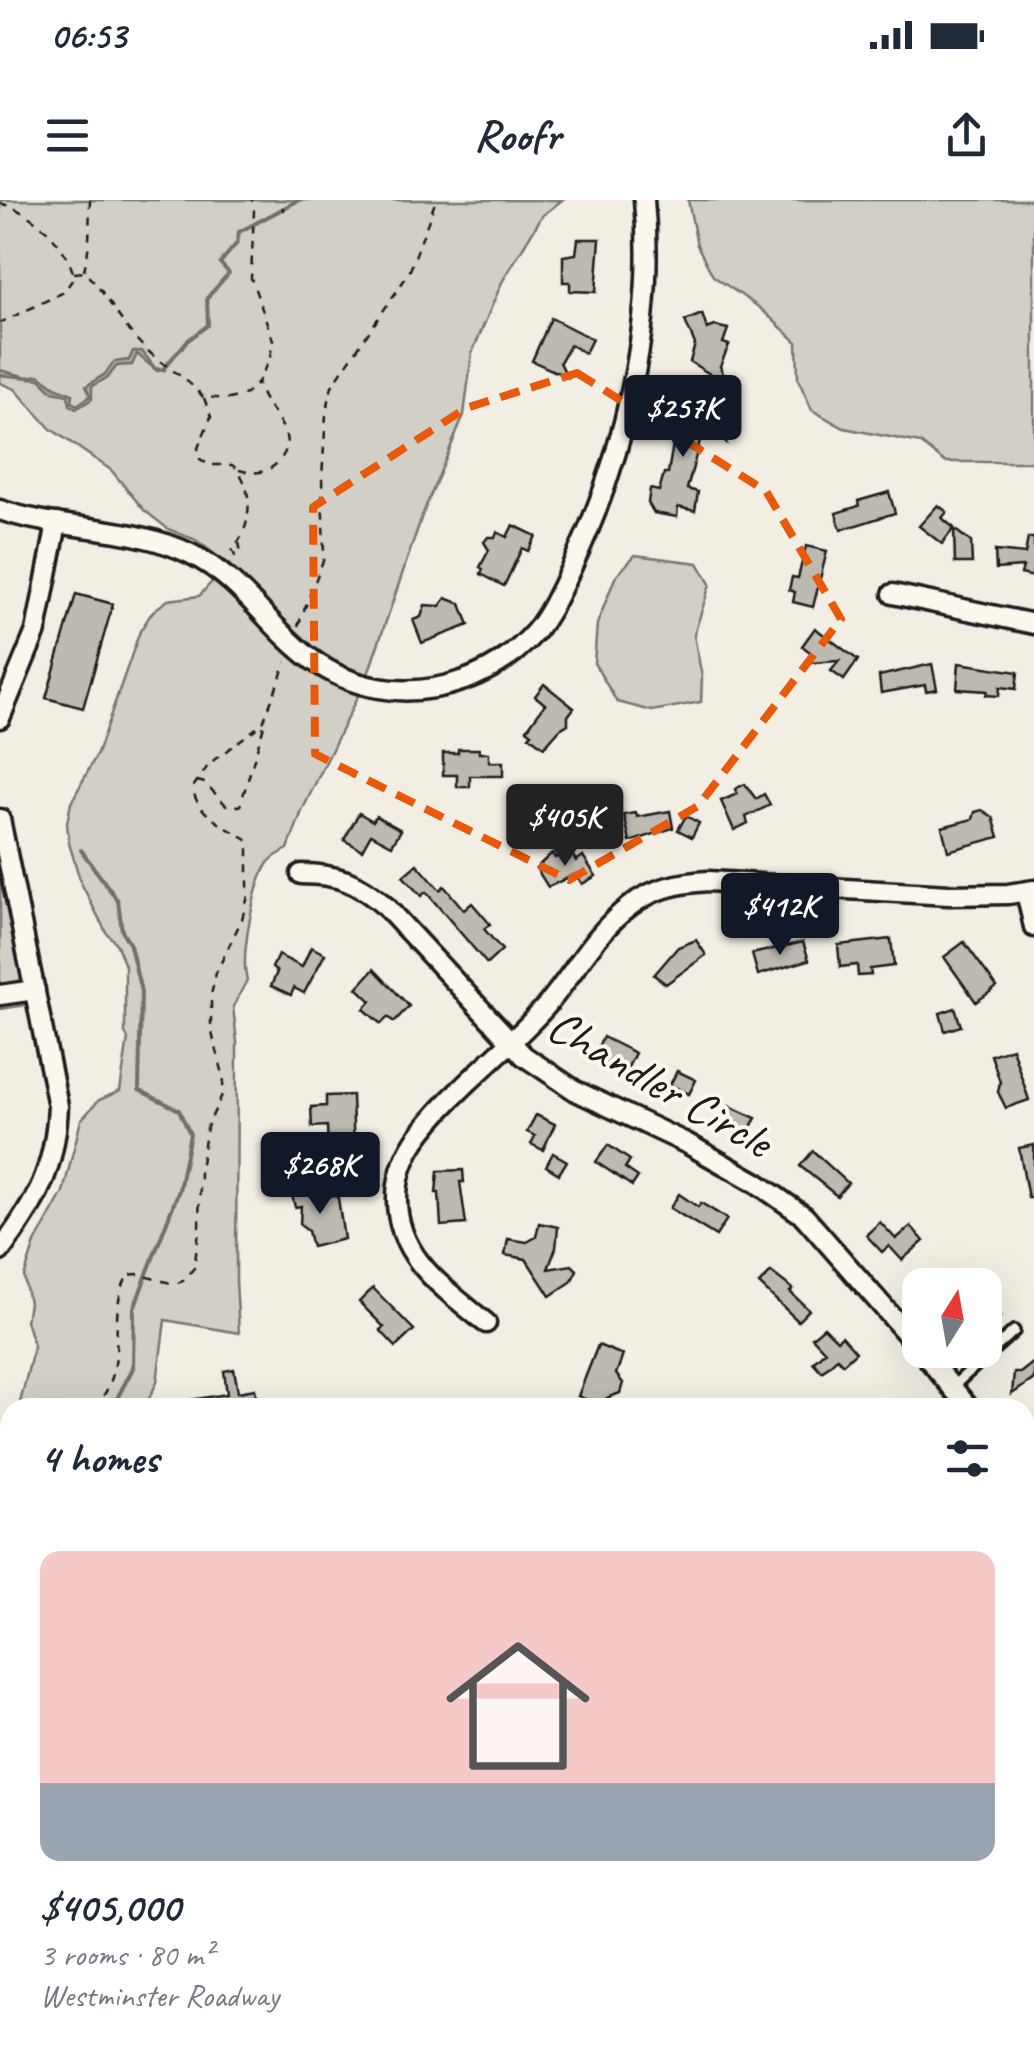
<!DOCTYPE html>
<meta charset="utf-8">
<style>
:root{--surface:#fff;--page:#f2f2f3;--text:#1f2937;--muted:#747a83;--line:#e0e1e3;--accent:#111827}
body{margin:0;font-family:Caveat,sans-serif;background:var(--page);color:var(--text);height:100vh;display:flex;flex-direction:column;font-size:38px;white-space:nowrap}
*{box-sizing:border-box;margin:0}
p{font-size:32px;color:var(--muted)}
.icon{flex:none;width:55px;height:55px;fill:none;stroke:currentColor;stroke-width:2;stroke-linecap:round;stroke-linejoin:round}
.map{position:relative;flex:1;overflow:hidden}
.panel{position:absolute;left:0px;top:1198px;width:1035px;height:672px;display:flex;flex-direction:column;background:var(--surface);border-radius:30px 30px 0 0;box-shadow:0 10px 40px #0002}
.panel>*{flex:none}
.needle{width:65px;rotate:11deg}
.tools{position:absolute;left:902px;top:1068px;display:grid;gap:20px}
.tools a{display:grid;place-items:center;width:100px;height:100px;border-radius:20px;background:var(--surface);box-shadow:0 10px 40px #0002;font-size:50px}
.price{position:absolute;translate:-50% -85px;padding:0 22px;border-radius:10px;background:var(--accent);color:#fff;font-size:32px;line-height:65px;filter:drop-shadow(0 2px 5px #0008)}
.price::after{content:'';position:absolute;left:50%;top:60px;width:30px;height:22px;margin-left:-15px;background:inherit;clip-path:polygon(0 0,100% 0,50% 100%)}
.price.active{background:#222;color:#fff}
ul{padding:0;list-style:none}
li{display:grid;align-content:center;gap:20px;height:530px;padding:0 40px}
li+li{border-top:2px solid var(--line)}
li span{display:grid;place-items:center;height:310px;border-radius:20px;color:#555}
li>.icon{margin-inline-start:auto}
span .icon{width:180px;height:180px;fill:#fffc;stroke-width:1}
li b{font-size:42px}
h2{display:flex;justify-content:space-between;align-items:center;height:120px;padding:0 40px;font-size:42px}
.status{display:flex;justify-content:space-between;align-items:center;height:70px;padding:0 50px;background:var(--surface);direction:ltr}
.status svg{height:28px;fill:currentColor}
header{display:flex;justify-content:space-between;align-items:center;height:130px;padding:0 40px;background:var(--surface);font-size:45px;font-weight:600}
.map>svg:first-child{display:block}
.green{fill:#d2cfc6;stroke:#777671;stroke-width:2.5}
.water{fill:#a9a6a0;stroke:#716f6b;stroke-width:2.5}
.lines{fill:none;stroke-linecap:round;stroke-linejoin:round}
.stream{stroke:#716f6b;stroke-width:4}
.building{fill:#bdbab1;stroke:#1c1c1c;stroke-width:2.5}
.lane-casing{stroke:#1c1c1c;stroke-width:16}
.street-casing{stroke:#1c1c1c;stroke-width:25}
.secondary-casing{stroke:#1c1c1c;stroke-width:32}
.path{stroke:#1c1c1c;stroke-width:2.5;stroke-dasharray:8 8;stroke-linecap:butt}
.lane{stroke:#fbf7ec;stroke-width:9}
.street{stroke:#fbf7ec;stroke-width:18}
.secondary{stroke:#fbf7ec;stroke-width:25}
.marked{fill:none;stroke:#e8590c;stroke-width:8;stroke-dasharray:20 12;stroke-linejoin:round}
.labels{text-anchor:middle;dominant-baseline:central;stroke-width:8;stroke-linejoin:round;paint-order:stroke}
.street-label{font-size:48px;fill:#1c1c1c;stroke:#fbf7ec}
</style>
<div class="status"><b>06:53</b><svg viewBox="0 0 49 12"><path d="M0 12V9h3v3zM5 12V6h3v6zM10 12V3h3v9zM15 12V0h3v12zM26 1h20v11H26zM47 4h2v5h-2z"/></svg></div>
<header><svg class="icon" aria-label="menu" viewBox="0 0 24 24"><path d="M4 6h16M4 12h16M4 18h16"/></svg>Roofr<svg class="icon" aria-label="share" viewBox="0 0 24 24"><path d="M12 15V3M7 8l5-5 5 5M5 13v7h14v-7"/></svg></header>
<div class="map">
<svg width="1034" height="1868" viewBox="0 0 1034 1868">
<rect width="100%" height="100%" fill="#f2eee4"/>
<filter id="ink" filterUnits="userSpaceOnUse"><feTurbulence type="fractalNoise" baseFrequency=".01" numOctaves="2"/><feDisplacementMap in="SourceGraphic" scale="20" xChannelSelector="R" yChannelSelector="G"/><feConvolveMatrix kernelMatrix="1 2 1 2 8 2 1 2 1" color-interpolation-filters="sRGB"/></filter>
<g filter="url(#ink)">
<g class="green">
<path d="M0,0H562L542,16L502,82L472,153L464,215L422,316L367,477L302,611L288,649C281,653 273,656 268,663C254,684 240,757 247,780L233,807L237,842L236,1081L239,1133L165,1120L157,1182L145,1207H19L34,1146L26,1121L29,1103L24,1077L35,1043L63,992L81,920L99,900L120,891L128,839L125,833V766L117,745L106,732L81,683L69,643L67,623L71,603L97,554L140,431L153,411L168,400L199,396L228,364L196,340L168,329L144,310L111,270L51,229L15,189L0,183Z"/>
<polygon points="688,0 1034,0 1034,262 945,262 920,243 844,228 812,210 798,179 797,142 760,108 713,76 697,45"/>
<polygon points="635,355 698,363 710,384 694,435 702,477 701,502 652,511 617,502 594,463 597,424 615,378"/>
<polygon points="0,652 22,761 26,805 0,809"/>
<polygon points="10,1247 10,1393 6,1394 4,1271"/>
</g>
<polygon class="water" points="133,151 142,151 155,168 166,170 157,171 137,154 132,165 117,166 107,178 92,186 92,199 76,209 70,205 68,195 53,192 40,179 0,175 0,170 28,177 39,175 55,187 73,194 72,202 77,205 90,196 86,186 105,174 114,162 129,160"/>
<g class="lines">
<g class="stream">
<polyline points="163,169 187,141 208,125 207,98 229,73 220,63 237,43 239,32 299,0"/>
<polyline points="81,650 118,701 122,731 130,745 141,792 139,890 179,910 190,934 179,990 134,1108 133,1168 112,1208"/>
</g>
</g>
<g class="building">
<polygon points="578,39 600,39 596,92 570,91 570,82 563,82 563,56 576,54"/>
<polygon points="702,114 707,129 715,126 728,129 723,143 729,145 720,166 723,174 715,177 690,162 695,144 685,121"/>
<polygon points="551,118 592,139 585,153 570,145 560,162 567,177 532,161"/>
<polygon points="669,202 722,220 726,242 712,228 701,237 687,289 698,292 695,311 678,307 677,317 654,313 648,303 650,289 659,291 664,273 668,273 677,221 666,219"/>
<polygon points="889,292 895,313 841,330 836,313 859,306 858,301"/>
<polygon points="938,305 947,312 942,318 954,328 942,344 919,326"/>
<polygon points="513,325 536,336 528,351 522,348 504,386 481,374 483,369 480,367 489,350 484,342 488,337 495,337 497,332 507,337"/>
<polygon points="954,329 971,342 972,363 955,363"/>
<polygon points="1028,338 1034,338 1034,377 1021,374 1023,367 996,369 995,351 1025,354"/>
<polygon points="806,346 827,351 813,407 793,402 795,392 789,390 792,377 798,378"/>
<polygon points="76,394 113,404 83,508 46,498"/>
<polygon points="446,398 461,404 469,425 422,443 413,420 421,417 425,405 440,406"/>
<polygon points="815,428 858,460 844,480 831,471 839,461 811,463 810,452 802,446"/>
<polygon points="959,463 1018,472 1016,489 1000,487 999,496 986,495 987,491 957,489"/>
<polygon points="932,464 937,489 926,491 925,485 881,493 879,476"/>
<polygon points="544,484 574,508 568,516 568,524 560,529 544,547 529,536 532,533 527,529 545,504 535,496"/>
<polygon points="458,549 479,549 479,553 489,553 489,562 503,562 503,576 470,576 470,587 457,587 457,575 443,575 443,553 458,553"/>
<polygon points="745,584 756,599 764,594 770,605 746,617 748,623 734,630 721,601 737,594 735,589"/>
<polygon points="982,610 993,617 999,637 948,651 942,627 973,619 975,612"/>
<polygon points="670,611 673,628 630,642 624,615 636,613 637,617"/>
<polygon points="359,613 373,621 376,616 401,630 392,645 371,634 362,650 344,640"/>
<polygon points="686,616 699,623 692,637 678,630"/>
<polygon points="569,649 576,661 583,656 596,676 582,684 576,674 548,687 536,668 552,653 555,658"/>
<polygon points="417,664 440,690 444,686 464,710 472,703 490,724 484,729 502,750 487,764 426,692 421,696 403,676"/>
<polygon points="891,739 894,766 870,769 871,775 858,776 857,765 840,767 838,745"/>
<polygon points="696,740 706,755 666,784 654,775 678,747"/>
<polygon points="803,742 809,760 758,775 752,754"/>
<polygon points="964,742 997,787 976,802 944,757"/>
<polygon points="311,747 325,754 304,793 294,788 291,795 271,786 277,772 272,768 278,755 302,767"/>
<polygon points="374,769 409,806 394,822 388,817 381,824 364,809 371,801 357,788"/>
<polygon points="955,808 961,826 945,831 940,813"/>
<polygon points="603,837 635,853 624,875 592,859"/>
<polygon points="1012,848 1029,900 1006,908 998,892 1000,882 991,855"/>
<polygon points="677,871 696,880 689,894 670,885"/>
<polygon points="352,895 354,954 328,955 327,926 312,927 311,907 326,906 326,896"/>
<polygon points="729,906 756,918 745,937 719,923"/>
<polygon points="536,915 555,924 543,950 531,944 535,936 527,932"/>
<polygon points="608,945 630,960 625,968 638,977 632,986 596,962"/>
<polygon points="1034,945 1034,998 1028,998 1019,948"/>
<polygon points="813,951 848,983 837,996 800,966"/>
<polygon points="553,953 567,961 559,974 546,966"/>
<polygon points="463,970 464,982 460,982 466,1024 441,1026 439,993 436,993 438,971"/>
<polygon points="323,988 325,997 334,995 338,998 344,1039 312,1047 308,1031 300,1025 301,1006 295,1007 292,995"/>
<polygon points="679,994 698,1007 701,1003 727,1019 716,1036 670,1008"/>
<polygon points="880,1022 896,1039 911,1026 924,1041 902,1060 889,1046 882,1052 866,1035"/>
<polygon points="539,1023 558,1027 556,1048 548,1069 572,1065 577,1070 571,1082 550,1096 526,1059 505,1055 508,1039 527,1042 536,1037"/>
<polygon points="771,1072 793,1089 790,1092 809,1110 798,1121 759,1084"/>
<polygon points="373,1088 414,1130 396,1147 380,1130 384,1127 359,1102"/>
<polygon points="985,1098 1000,1117 985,1129"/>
<polygon points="824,1127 837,1140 842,1136 856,1152 843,1164 837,1158 822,1172 813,1162 825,1151 812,1137"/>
<polygon points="598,1145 623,1155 616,1174 623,1183 620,1193 607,1198 603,1208 589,1208 591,1202 578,1196"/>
<polygon points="1034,1162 1034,1179 1012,1194 1014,1173 1020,1173"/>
<polygon points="234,1169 238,1192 255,1189 257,1203 232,1208 185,1208 184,1201 227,1194 224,1171"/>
</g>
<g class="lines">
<g class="lane-casing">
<polyline id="lane" points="952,1187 1014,1131"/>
</g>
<g class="street-casing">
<g id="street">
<path d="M0,310C61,331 133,325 191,354C265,391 285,471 378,488C435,498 497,476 535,432C551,412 561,389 572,366C624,258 656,121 644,0"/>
<polyline points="893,394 1034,424"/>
<polyline points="0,518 36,431 57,323"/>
<path d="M0,619L58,906C55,969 37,1002 0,1051"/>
<path d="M301,674C337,674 358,682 385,706L524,856L576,891L688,944L757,983L804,1016L920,1149"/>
<polyline points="1026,692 1034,727"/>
<polyline points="0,795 35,790"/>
<path d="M486,1123C445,1089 396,1057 397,998C397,978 404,958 415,941C451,890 506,852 547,805C574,773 596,731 630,706C653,688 679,683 708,681L949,695L1008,694L1034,690"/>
<polyline points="921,1150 969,1208"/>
<polyline points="1025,1266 1034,1275"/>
</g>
</g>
<g class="secondary-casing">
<g id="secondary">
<polyline points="1025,1397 1034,1393"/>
<polyline points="100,1868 122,1860"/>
</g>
</g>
<g class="path">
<path d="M0,3C32,12 67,43 74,77L64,92L0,123"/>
<polyline points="282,7 284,11"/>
<polyline points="84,71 89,45 90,0"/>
<path d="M74,73L84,72C106,92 117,118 137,140C157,163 184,174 203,197L230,199L246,194L258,182L270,158L273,140L251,78L254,11L252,0"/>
<path d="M204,198L211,217L198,248L200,259L209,265H232C255,283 253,330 232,349L235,356L241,352L239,343"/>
<path d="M239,270C253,274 266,274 277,263C306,235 262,210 258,184"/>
<polyline points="298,426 324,358 322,278 326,215 332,186 409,73 436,0"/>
<polyline points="197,581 205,583 226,605 240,606 265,522"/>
<path d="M93,1208C134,1168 103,1119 128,1075L137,1074L174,1084L183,1081L194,1068L199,1032L200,969L207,927L222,895L224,878L211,829V795L216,773L242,719L248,696V641C228,627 195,615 193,587L210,563L263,523L286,462"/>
<polyline points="0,1390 10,1388"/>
</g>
<use href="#lane" class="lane"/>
<use href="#street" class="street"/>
<use href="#secondary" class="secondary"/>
</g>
</g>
<path class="marked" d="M577,173L766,291L841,419L698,606L569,680L315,554L313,307L466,208Z"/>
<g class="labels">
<g class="street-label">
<text transform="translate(660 883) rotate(30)">Chandler Circle</text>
</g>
</g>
</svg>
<div class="tools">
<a><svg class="needle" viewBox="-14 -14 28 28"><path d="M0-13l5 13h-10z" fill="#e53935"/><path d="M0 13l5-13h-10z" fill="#747a83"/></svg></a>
</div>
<b class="price" style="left:683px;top:260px">$257K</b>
<b class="price active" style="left:565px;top:669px">$405K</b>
<b class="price" style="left:780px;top:758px">$412K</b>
<b class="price" style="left:320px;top:1017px">$268K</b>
<section class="panel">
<h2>4 homes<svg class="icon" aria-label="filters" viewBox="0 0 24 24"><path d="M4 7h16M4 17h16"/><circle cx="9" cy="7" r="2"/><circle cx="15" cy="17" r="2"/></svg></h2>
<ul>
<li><span style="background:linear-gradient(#f6c9c9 75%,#9aa5b1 0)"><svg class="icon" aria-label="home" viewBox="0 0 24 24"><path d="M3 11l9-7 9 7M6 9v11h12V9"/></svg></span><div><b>$405,000</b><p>3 rooms · 80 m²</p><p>Westminster Roadway</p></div></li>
</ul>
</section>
</div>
